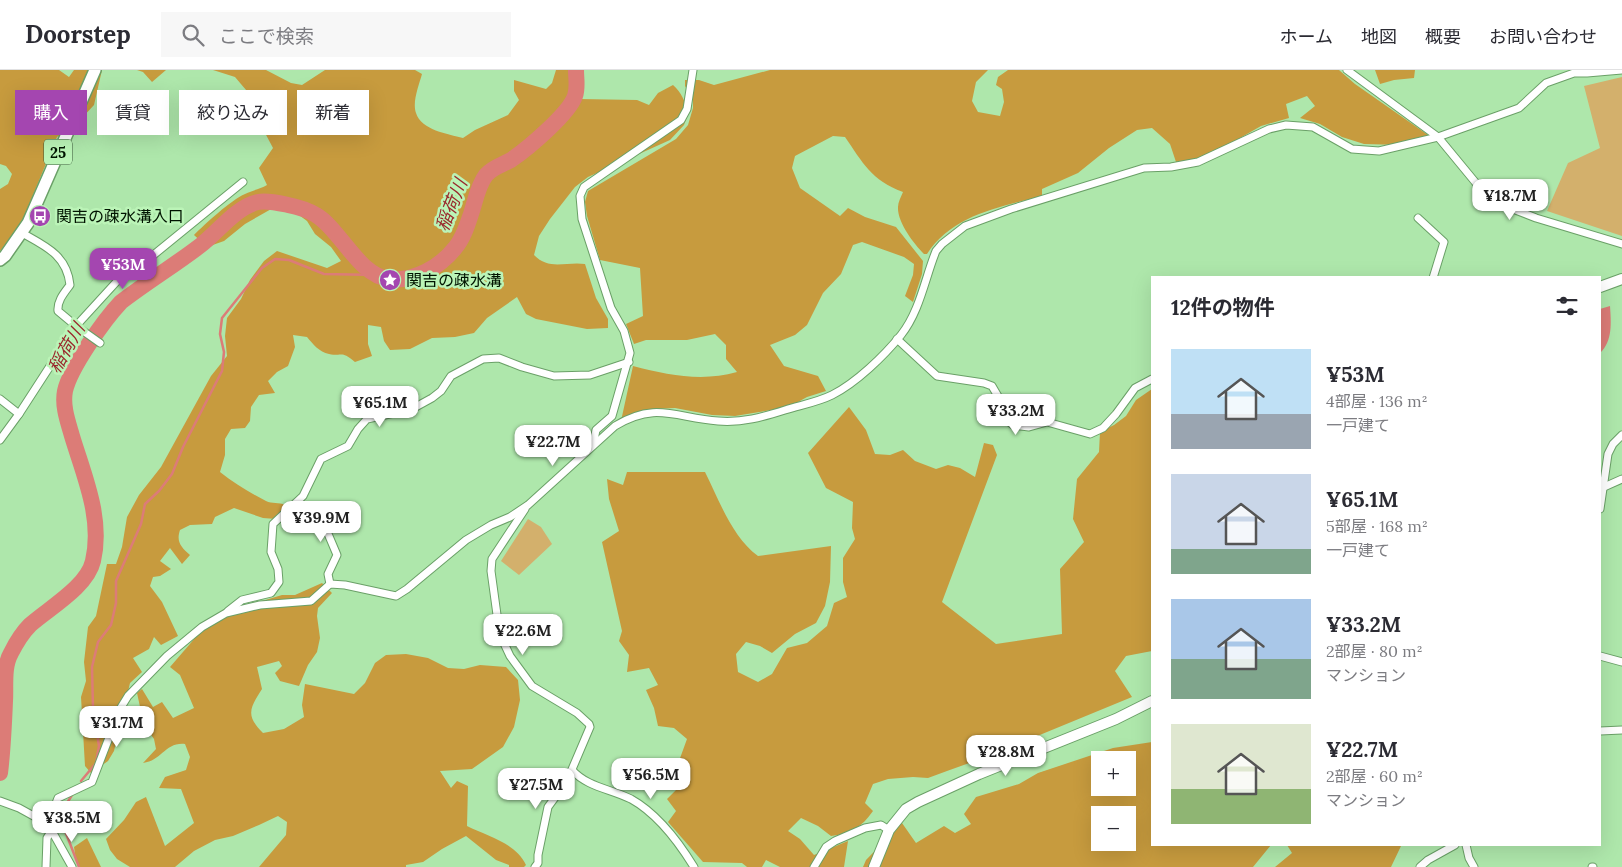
<!DOCTYPE html>
<html lang="ja">
<meta charset="utf-8">
<style>
:root{--surface:#fff;--page:#f7f7f7;--text:#2b2b33;--muted:#7c7c81;--line:#e1e1e2;--accent:#a446b0}
body{margin:0;font-family:Lora,"Noto Sans JP",serif;background:var(--page);color:var(--text);height:100vh;display:flex;flex-direction:column;font-size:19px;white-space:nowrap}
*{box-sizing:border-box;margin:0}
p{font-size:16px;color:var(--muted)}
.icon{flex:none;width:28px;height:28px;fill:none;stroke:currentColor;stroke-width:2;stroke-linecap:round;stroke-linejoin:round}
.map{position:relative;flex:1;overflow:hidden}
.side{position:absolute;left:1151px;top:206px;width:450px;height:570px;display:flex;flex-direction:column;background:var(--surface);border-radius:0px;box-shadow:0 5px 20px #0002}
.side>*{flex:none}
.top-card{position:absolute;left:15px;top:20px;width:475px;height:45px;display:flex;gap:10px}
.tools{position:absolute;left:1091px;top:681px;display:grid;gap:10px}
.tools a{display:grid;place-items:center;width:45px;height:45px;border-radius:0px;background:var(--surface);box-shadow:0 5px 20px #0002;font-size:25px}
.price{position:absolute;translate:-50% -42px;padding:0 11px;border-radius:10px;background:#fff;color:#222;font-size:16px;line-height:32px;filter:drop-shadow(0 1px 2px #0008)}
.price::after{content:'';position:absolute;left:50%;top:30px;width:15px;height:11px;margin-left:-8px;background:inherit;clip-path:polygon(0 0,100% 0,50% 100%)}
.price.active{background:var(--accent);color:#fff}
ul{padding:0;list-style:none}
li{display:flex;align-items:center;gap:15px;height:125px;padding:0 20px}
li span{display:grid;place-items:center;flex:none;width:140px;height:100px;border-radius:0px;color:#555}
li>.icon{margin-inline-start:auto}
span .icon{width:60px;height:60px;fill:#fffc;stroke-width:1}
li b{font-size:21px}
h2{display:flex;justify-content:space-between;align-items:center;height:60px;padding:0 20px;font-size:21px}
.chip{padding:0 18px;border-radius:0px;background:var(--surface);box-shadow:0 5px 20px #0002;font-size:18px;line-height:45px}
.chip.active{background:var(--accent);color:#fff}
header{display:flex;align-items:center;gap:30px;box-sizing:border-box;height:70px;padding:0 25px;background:var(--surface);border-bottom:1px solid var(--line)}
header strong{font-size:24px}
nav{display:flex;gap:28px;margin-inline-start:auto;font-size:18px}
.search{width:350px;height:45px;background:var(--page);display:flex;align-items:center;gap:12px;box-sizing:border-box;padding:0 18px;border-radius:0px;color:var(--muted);font-size:19px}
.map>svg:first-child{display:block}
.green{fill:#d3b06c}
.forest{fill:#c79b3e;fill-rule:evenodd}
.water{fill:#dc7c77}
.lines{fill:none;stroke-linecap:round;stroke-linejoin:round}
.stream{stroke:#dc7c77;stroke-width:2.5}
.river{stroke:#dc7c77;stroke-width:16}
.minor-casing{stroke:#6aa067;stroke-width:9}
.secondary-casing{stroke:#6aa067;stroke-width:12}
.primary-casing{stroke:#6aa067;stroke-width:14}
.minor{stroke:#fff;stroke-width:7}
.secondary{stroke:#fff;stroke-width:10}
.primary{stroke:#fff;stroke-width:11}
.labels{text-anchor:middle;dominant-baseline:central;stroke-width:5;stroke-linejoin:round;paint-order:stroke}
.shield{fill:#bbf4b7;stroke:#395738;stroke-width:1}
.shield-label{font-size:15px;font-weight:bold;fill:#011401}
.poi-label{font-size:16px;fill:#011401;stroke:#bbf4b7;text-anchor:start}
.water-label{font-size:18px;font-style:italic;fill:#9a282c;stroke:#bbf4b7}
</style>
<header>
<strong>Doorstep</strong>
<div class="search"><svg class="icon" aria-label="search" viewBox="0 0 24 24"><circle cx="10" cy="10" r="6"/><path d="M15 15l6 6"/></svg>ここで検索</div>
<nav><a>ホーム</a><a>地図</a><a>概要</a><a>お問い合わせ</a></nav>
</header>
<div class="map">
<svg width="1622" height="797" viewBox="0 0 1622 797">
<rect width="100%" height="100%" fill="#aee7ab"/>
<g class="green">
<polygon points="1622,7 1622,166 1547,141 1568,93 1600,78 1584,16"/>
<polygon points="528,449 541,457 552,474 519,505 501,491"/>
</g>
<g class="forest">
<polygon points="0,0 59,0 69,7 74,0 102,0 94,35 80,50 57,67 24,147 12,167 0,181 0,119 8,114 12,104 6,96 0,94"/>
<polygon points="137,0 166,0 152,12 143,2"/>
<path d="M213,0H266L291,13L302,15L325,0H415L422,4C419,15 412,32 416,43C421,60 448,64 463,68L475,60L508,45L519,30L514,21V10L546,19L552,13L556,0H581L582,21L579,29L637,30L649,35L658,23L673,15C682,23 684,31 689,41L684,55L670,70L588,107L575,117L550,149L539,166L534,185C549,201 567,191 585,194L596,228L608,249V258L587,259L536,249L526,244L517,227L487,248L474,263L455,267L432,268L410,279L390,280L384,271L381,257L368,255V274L372,286L355,292C340,280 344,287 329,284C319,282 313,274 307,267L293,265L295,277L288,296L277,302L268,311L275,323L259,325L251,337L250,351L245,358L231,359L225,369V385L220,402C234,413 250,423 266,431C272,434 279,432 285,435L276,449L263,448L234,438L215,447L212,454L190,455L180,460C176,472 181,477 190,485L182,494L170,478L160,491L171,499L160,506L153,507L150,516L162,532L178,566L161,575L154,567L149,579L133,588L142,602L130,613L114,681L108,691L91,703L85,696L81,627L86,611L84,592L88,557L96,546L107,494H116L122,477L127,447L139,425L161,397L211,306L227,286L225,266L227,248L241,229L250,210L264,191L277,181L327,198L341,191L331,177L315,164L307,151L295,142L273,138L245,154L224,171L207,177L194,165C205,154 231,130 245,124C253,120 260,119 267,115L259,98L273,78L256,46L252,27L235,7Z"/>
<path d="M770,0H988L976,12L972,31L978,42L1000,46L1004,32L1002,19L996,15L998,7L1008,0H1339L1355,14L1428,65L1424,70L1400,75L1364,74L1342,67L1320,54L1300,48L1315,36L1307,26L1286,34L1289,48L1261,56L1226,76L1196,89L1176,92L1170,74L1152,58L1137,60L1109,78L1078,103L1042,119V126C1000,137 952,145 927,184H924C914,174 897,152 898,137C898,132 901,127 903,122C871,110 863,93 845,67L833,66L795,86L792,98L800,118L840,146L848,138L865,147L896,157L923,191L922,204L913,232L905,226L913,205L914,194L904,187L862,172L853,175L841,204L823,223L807,255L795,265L770,275L784,296L818,306L826,321L807,327L789,337L735,346L712,345L675,338L654,339L632,344L621,351L633,296C668,305 702,312 737,302L726,289V275L715,264L687,270H646L634,274L626,254L643,246L640,198L600,190L587,146L585,132L588,121L676,69L688,55L693,38V30L685,16V10H699L714,15Z"/>
<polygon points="1375,0 1415,0 1414,8 1394,10 1380,14"/>
<path d="M1152,319V581L1126,586L1115,601L1132,627L986,687L947,701L928,708L913,707L888,709L873,714L865,733L873,741C862,757 850,764 831,766L818,756L801,748L788,761L800,769L814,785L848,771L844,797H780L766,790L762,797H747L742,793L703,792L668,752L676,741L667,729L676,720L679,691L687,669L674,658L658,656L654,638L646,620L658,615L649,598L627,602L629,585L619,571L622,561L602,472L619,461L609,429L607,409L623,415L627,402H705C719,430 732,467 758,486L831,476L830,512L825,536L816,553L795,564L772,583L760,576L746,572L736,584L738,602L758,612L772,604L787,578L807,573L827,556L834,533L847,527L843,512V488L855,469L852,458L853,432L826,418L808,383L849,337L866,360L875,384L890,385L903,380L915,391L936,399L948,395L960,398L975,407L984,373L993,375L997,385L942,532L996,574L1062,564L1060,499L1084,472L1073,449L1077,409L1099,382L1100,362L1114,355L1126,346L1136,330Z"/>
<path d="M322,513L332,523L318,538L317,546L320,568L317,582L308,595L299,616L280,611L275,603L282,596L279,591L257,597L262,619C250,638 245,645 263,663L284,659L304,647L302,635L305,614L354,624L365,613L375,593L386,585L406,584L428,588L448,598L464,599L480,595L506,597L518,610L520,630L514,657L503,677L472,699L440,701L451,718L457,711L468,716L467,756C487,766 516,773 526,795L524,797H509V795L496,790L466,766L442,779L423,792L406,795V797H259L286,765L287,752L278,746L259,755L233,766L215,770L194,781L175,797H130L117,789L110,780L106,769L124,750L136,732L146,727L165,776L194,753L181,719L159,718L165,707L186,700L190,687L185,674C165,672 162,691 143,693L156,679L154,669L144,655L137,623L142,619L153,637L162,632L173,648L194,638L180,605L170,597L202,560L252,534L282,525H295Z"/>
<path d="M1152,672V775H1271L1253,797H863L866,790L902,753L916,773L944,756L955,763L971,754L964,744L976,727L1019,714L1038,703L1113,678ZM1100,690H1128V718H1100ZM1100,745H1128V772H1100Z"/>
<polygon points="87,768 101,797 79,797 76,791 74,777"/>
<polygon points="1287,775 1400,775 1401,776 1391,797 1275,797 1292,783"/>
</g>
<path class="water" d="M1610,236C1611,252 1613,271 1600,283V239Z"/>
<g class="lines">
<g class="stream">
<polyline points="81,711 96,693 99,676 93,638 92,597 98,572 111,555 116,533 116,511 141,454 145,434 159,421 172,404 183,377 222,301 224,282 220,264 222,248 262,198 275,189 289,190 324,204 377,205"/>
<polyline points="72,725 64,738 64,758 79,797"/>
</g>
<path class="river" d="M0,703C3,679 4,655 5,631C6,616 3,597 11,583C16,573 22,563 30,555C49,538 87,517 93,491C103,448 84,406 72,366C68,352 62,336 65,321C70,298 104,250 121,232C147,212 175,195 201,175C218,162 236,137 258,132C267,130 279,133 288,135C298,137 308,140 316,145C340,159 359,206 389,209C414,212 440,197 455,178C463,169 467,156 471,144C475,132 478,115 486,105C493,97 502,95 511,90C527,79 569,44 575,26C578,18 576,9 576,0"/>
<g class="minor-casing">
<g id="minor">
<polyline points="1347,0 1438,67 1485,124 1500,134 1536,148 1622,174"/>
<polyline points="1418,148 1444,172 1433,208"/>
<path d="M22,163C45,176 67,185 70,215C64,223 57,231 58,241L76,256L100,273"/>
<polyline points="897,269 937,306 984,313 992,316 999,328 1004,348 1013,355 1029,357 1047,352 1090,364 1103,358 1116,344 1135,318 1152,309"/>
<polyline points="0,329 19,344"/>
<polyline points="0,370 19,344 76,256 119,209 151,187 243,112"/>
<polyline points="593,375 596,360 612,346 630,283 624,261 611,238 582,149 580,126 584,117 681,50 687,39 693,0"/>
<polyline points="1604,417 1622,409"/>
<polyline points="525,439 492,489 491,501 498,552 503,571 510,586 532,616 577,643 589,654 590,657 567,711 548,737 538,785 538,793 535,797"/>
<polyline points="1600,439 1608,384 1613,374 1622,365"/>
<polyline points="286,442 313,443 326,459 337,485 328,504 330,514"/>
<polyline points="228,541 242,530 271,523 279,512 278,499 271,482 273,454 303,426 321,389 348,376 358,359 367,349 412,339 432,328 441,321 451,306 483,289 499,288 522,297 554,306 590,305 629,292"/>
<polyline points="1600,586 1622,592"/>
<polyline points="1600,661 1622,660"/>
<path d="M572,700C587,717 611,719 631,729C658,744 678,771 694,797"/>
<polyline points="0,731 19,738 48,754 72,797"/>
<path d="M48,754L58,728L92,712L120,639L128,626L167,586L202,557L226,543L260,535L311,531L330,514L345,515L396,526L407,519L466,470L491,455L510,447L528,435L615,356C656,331 676,348 718,351C742,353 763,347 785,340C801,335 818,332 832,325C856,313 884,286 901,265C920,241 925,208 936,181L942,174L965,156L1011,139L1144,98L1171,97L1198,92L1269,59L1286,55L1313,57L1352,79L1379,81L1438,67L1519,38L1546,13L1574,3H1587L1622,0"/>
<polyline points="1466,775 1469,788 1474,797"/>
<polyline points="46,797 47,768 52,760"/>
<polyline points="814,797 826,777 835,771 865,758 881,755 889,760"/>
<polyline points="1420,797 1428,790 1455,775"/>
<polyline points="1592,797 1593,797"/>
</g>
</g>
<g class="secondary-casing">
<g id="secondary">
<polyline points="1600,217 1622,209"/>
<polyline points="874,797 889,760 906,739 918,732 979,704 1116,649 1152,631"/>
</g>
</g>
<g class="primary-casing">
<polyline id="primary" points="0,190 5,186 28,153 95,0"/>
</g>
<use href="#minor" class="minor"/>
<use href="#secondary" class="secondary"/>
<use href="#primary" class="primary"/>
</g>
<defs>
<g id="bus-disc" transform="scale(1.125)"><circle r="9.5" fill="#a446b0" stroke="#bbf4b7"/><path d="M-5-6H5V4H4V6H2V4H-2V6H-4V4H-5ZM-3.5-4V0h7V-4ZM-3.5 1.2v1.5H-2V1.2ZM2 1.2v1.5H3.5V1.2Z" fill="#fff"/></g>
<g id="sight-disc" transform="scale(1.125)"><circle r="9.5" fill="#a446b0" stroke="#bbf4b7"/><path d="M0-6L1.8-2.2L6-1.7L2.9 1.2L3.7 5.4L0 3.3L-3.7 5.4L-2.9 1.2L-6-1.7L-1.8-2.2Z" fill="#fff"/></g>
</defs>
<g fill-rule="evenodd">
<use href="#bus-disc" x="40" y="146"/>
<use href="#sight-disc" x="390" y="210"/>
</g>
<g class="labels">
<rect class="shield" x="44" y="69.5" width="28" height="25" rx="4"/>
<g class="shield-label">
<text x="58" y="82">25</text>
</g>
<g class="poi-label">
<text x="56" y="146">関吉の疎水溝入口</text>
<text x="406" y="210">関吉の疎水溝</text>
</g>
<g class="water-label">
<text transform="translate(451 135) rotate(-68)">稲荷川</text>
<text transform="translate(66 278) rotate(-60)">稲荷川</text>
</g>
</g>
</svg>
<div class="tools">
<a>+</a>
<a>−</a>
</div>
<b class="price" style="left:1510px;top:151px">¥18.7M</b>
<b class="price active" style="left:123px;top:220px">¥53M</b>
<b class="price" style="left:380px;top:358px">¥65.1M</b>
<b class="price" style="left:1016px;top:366px">¥33.2M</b>
<b class="price" style="left:553px;top:397px">¥22.7M</b>
<b class="price" style="left:321px;top:473px">¥39.9M</b>
<b class="price" style="left:523px;top:586px">¥22.6M</b>
<b class="price" style="left:117px;top:678px">¥31.7M</b>
<b class="price" style="left:1006px;top:707px">¥28.8M</b>
<b class="price" style="left:651px;top:730px">¥56.5M</b>
<b class="price" style="left:536px;top:740px">¥27.5M</b>
<b class="price" style="left:72px;top:773px">¥38.5M</b>
<div class="top-card">
<a class="chip active">購入</a>
<a class="chip">賃貸</a>
<a class="chip">絞り込み</a>
<a class="chip">新着</a>
</div>
<section class="side">
<h2>12件の物件<svg class="icon" aria-label="filters" viewBox="0 0 24 24"><path d="M4 7h16M4 17h16"/><circle cx="9" cy="7" r="2"/><circle cx="15" cy="17" r="2"/></svg></h2>
<ul>
<li><span style="background:linear-gradient(#bfe0f5 65%,#9aa5b1 0)"><svg class="icon" aria-label="home" viewBox="0 0 24 24"><path d="M3 11l9-7 9 7M6 9v11h12V9"/></svg></span><div><b>¥53M</b><p>4部屋 · 136 m²</p><p>一戸建て</p></div></li>
<li><span style="background:linear-gradient(#c9d6e8 75%,#7fa58c 0)"><svg class="icon" aria-label="home" viewBox="0 0 24 24"><path d="M3 11l9-7 9 7M6 9v11h12V9"/></svg></span><div><b>¥65.1M</b><p>5部屋 · 168 m²</p><p>一戸建て</p></div></li>
<li><span style="background:linear-gradient(#a9c7e8 60%,#7fa58c 0)"><svg class="icon" aria-label="home" viewBox="0 0 24 24"><path d="M3 11l9-7 9 7M6 9v11h12V9"/></svg></span><div><b>¥33.2M</b><p>2部屋 · 80 m²</p><p>マンション</p></div></li>
<li><span style="background:linear-gradient(#dfe7d0 65%,#8fb573 0)"><svg class="icon" aria-label="home" viewBox="0 0 24 24"><path d="M3 11l9-7 9 7M6 9v11h12V9"/></svg></span><div><b>¥22.7M</b><p>2部屋 · 60 m²</p><p>マンション</p></div></li>
</ul>
</section>
</div>
